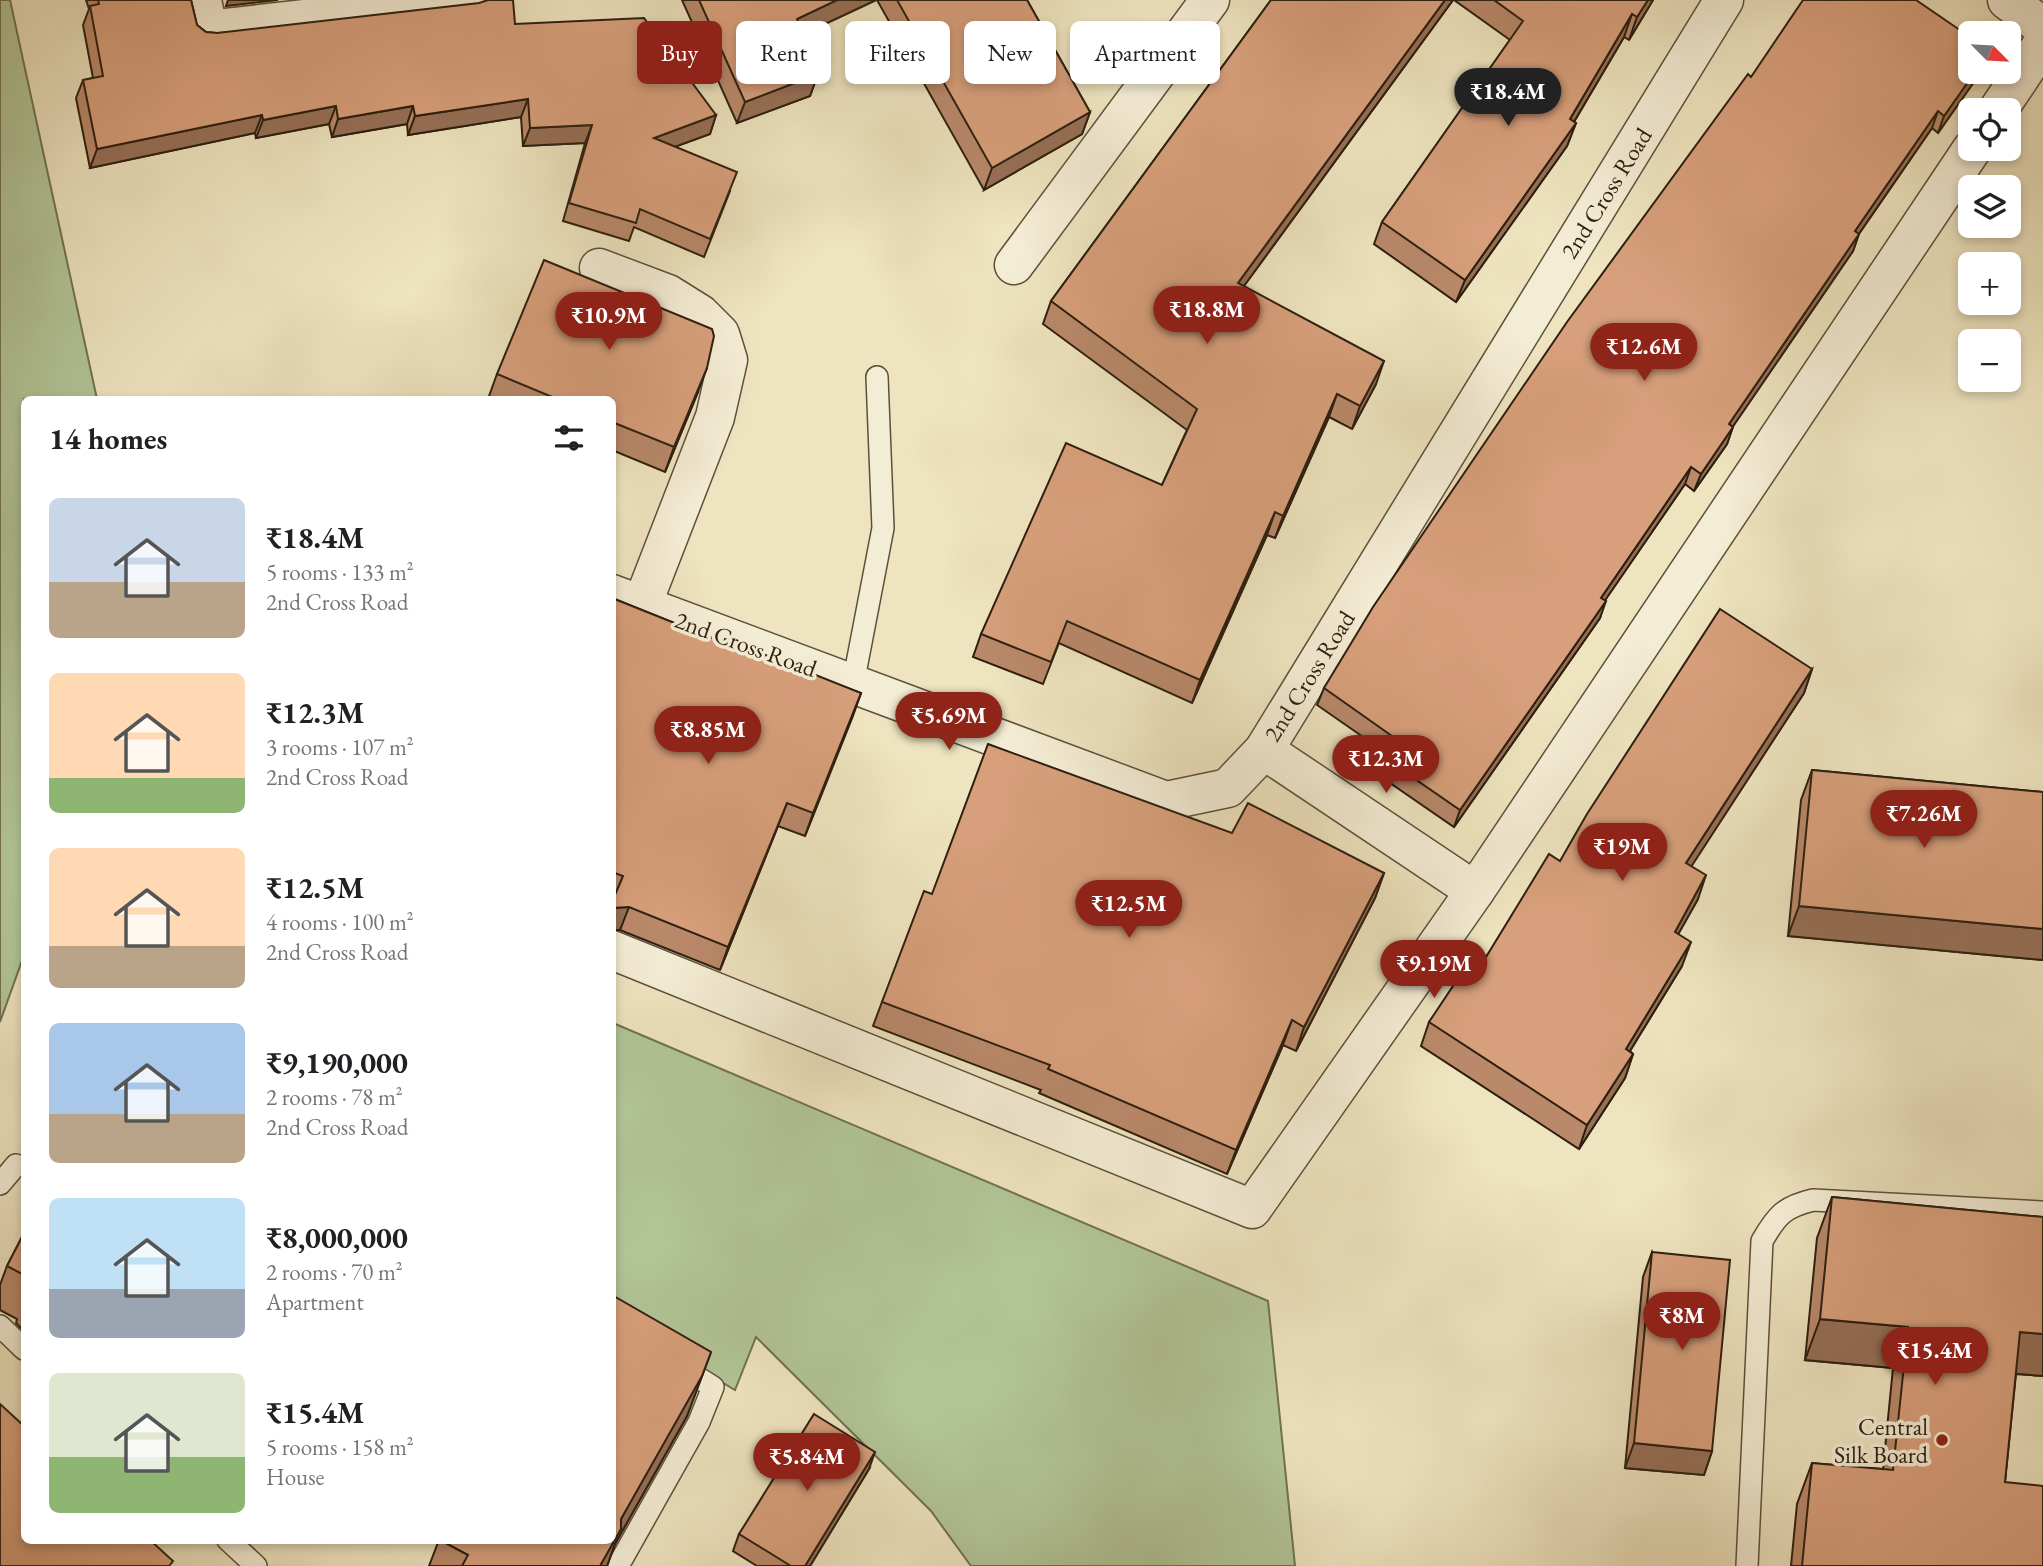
<!DOCTYPE html>
<meta charset="utf-8">
<style>
:root{--surface:#fff;--page:#f2f2f2;--text:#202124;--muted:#757577;--accent:#8f2418}
body{margin:0;font-family:"EB Garamond",serif;background:var(--page);color:var(--text);height:100vh;display:flex;flex-direction:column;font-size:26px;white-space:nowrap}
*{box-sizing:border-box;margin:0}
p{font-size:23px;color:var(--muted)}
.icon{flex:none;width:38px;height:38px;fill:none;stroke:currentColor;stroke-width:2;stroke-linecap:round;stroke-linejoin:round}
.map{position:relative;flex:1;overflow:hidden}
.drawer{position:absolute;left:21px;top:396px;width:595px;height:1148px;display:flex;flex-direction:column;background:var(--surface);border-radius:10px;box-shadow:0 4px 10px #0003}
.drawer>*{flex:none}
.guide{position:absolute;left:637px;top:21px;width:665px;height:63px;display:flex;gap:14px}
.needle{width:46px;rotate:114deg}
.tools{position:absolute;left:1958px;top:21px;display:grid;gap:14px}
.tools a{display:grid;place-items:center;width:63px;height:63px;border-radius:10px;background:var(--surface);box-shadow:0 4px 10px #0003;font-size:35px}
.price{position:absolute;translate:-50% -60px;padding:0 16px;border-radius:24px;background:var(--accent);color:#fff;font-size:23px;line-height:46px;filter:drop-shadow(0 2px 4px #0008)}
.price::after{content:'';position:absolute;left:50%;top:42px;width:21px;height:16px;margin-left:-10px;background:inherit;clip-path:polygon(0 0,100% 0,50% 100%)}
.price.current{background:#222;color:#fff}
ul{padding:0;list-style:none}
li{display:flex;align-items:center;gap:21px;height:175px;padding:0 28px}
li span{display:grid;place-items:center;flex:none;width:196px;height:140px;border-radius:10px;color:#555}
li>.icon{margin-inline-start:auto}
span .icon{width:84px;height:84px;fill:#fffc;stroke-width:1}
li b{font-size:30px}
h2{display:flex;justify-content:space-between;align-items:center;height:84px;padding:0 28px;font-size:30px}
.tag{padding:0 24px;border-radius:10px;background:var(--surface);box-shadow:0 4px 10px #0003;font-size:24px;line-height:63px}
.tag.current{background:var(--accent);color:#fff}
.map>svg:first-child{display:block}
.green{fill:#b2c597;stroke:#707253;stroke-width:2}
.lines{fill:none;stroke-linecap:round;stroke-linejoin:round}
.service-casing{stroke:#5d503b;stroke-width:24}
.minor-casing{stroke:#5d503b;stroke-width:41}
.service{stroke:#f4edd5;stroke-width:21}
.minor{stroke:#f4edd5;stroke-width:38}
.wall{fill:#b9896a;stroke:#2d1f0f;stroke-width:2}
.shaded-wall{fill:#966f56;stroke:#2d1f0f;stroke-width:2}
.building{fill:#d79f7b;stroke:#2d1f0f;stroke-width:2}
.poi-dot{fill:#8f2418;stroke:#f4edd5;stroke-width:2.5}
.labels{text-anchor:middle;dominant-baseline:central;stroke-width:7;stroke-linejoin:round;paint-order:stroke}
.street-label{font-size:24px;fill:#2d1f0f;stroke:#f4edd5}
.poi-label{font-size:24px;fill:#2d1f0f;stroke:#f4edd5;text-anchor:end}
</style>
<div class="map">
<svg width="2043" height="1566" viewBox="0 0 2043 1566">
<rect width="100%" height="100%" fill="#eee4bf"/>
<filter id="stains"><feTurbulence type="fractalNoise" baseFrequency=".00286" numOctaves="4"/><feColorMatrix values="0 0 0 0 .2 0 0 0 0 .09 0 0 0 0 .02 0 0 0 .5 -.17"/></filter>
<radialGradient id="worn" r=".72"><stop offset=".6" stop-color="#630" stop-opacity="0"/><stop offset="1" stop-color="#630" stop-opacity=".3"/></radialGradient>
<g class="green">
<polygon points="0,0 10,0 97,399 24,399 24,955 0,1022"/>
<polygon points="613,1023 1268,1301 1295,1566 971,1566 931,1511 756,1337 735,1390 613,1317"/>
</g>
<g class="lines">
<g class="service-casing">
<g id="service">
<polyline points="853,684 883,528 877,377"/>
<polyline points="0,1184 16,1165"/>
<polyline points="0,1326 24,1349"/>
<polyline points="228,1540 256,1566"/>
<polyline points="618,1566 699,1422 713,1387 677,1364"/>
<path d="M1747,1566L1762,1241C1777,1215 1784,1207 1813,1200L2043,1212"/>
</g>
</g>
<g class="minor-casing">
<g id="minor">
<polyline points="202,0 208,30 470,0"/>
<polyline points="2007,0 2043,27"/>
<polyline points="1998,110 2043,43"/>
<polyline points="1014,265 1210,0"/>
<polyline points="599,268 668,294 700,314 720,334 728,360 715,417 642,605"/>
<polyline points="612,594 1166,801 1228,788 1264,750 1724,0"/>
<polyline points="1264,750 1475,891"/>
<polyline points="612,950 1252,1209 1475,891 1972,149"/>
</g>
</g>
<use href="#service" class="service"/>
<use href="#minor" class="minor"/>
</g>
<g class="wall">
<polygon points="86,0 191,0 197,25 206,32 217,33 515,24 716,115 710,134 674,147 730,191 704,257 634,227 629,241 563,221 585,143 523,146 521,117 408,135 407,124 332,137 329,124 256,138 255,133 90,168 76,98 83,80 93,78 83,25 89,9"/>
<polygon points="682,0 876,0 803,34 818,74 810,96 737,123"/>
<polygon points="877,0 1027,0 1090,112 1082,134 984,190"/>
<polygon points="1271,0 1453,0 1244,286 1376,384 1352,429 1329,417 1275,538 1267,535 1192,703 1059,643 1043,684 973,657 981,634 1162,485 1187,430 1043,324 1051,301"/>
<polygon points="1454,0 1653,0 1629,40 1624,37 1574,122 1576,123 1567,146 1456,302 1374,244 1382,222 1510,40"/>
<polygon points="1981,72 1938,133 1932,128 1859,234 1853,251 1733,426 1727,444 1694,491 1685,484 1605,600 1600,618 1454,827 1380,776 1386,759 1389,755 1317,705 1324,688 1751,77"/>
<polygon points="497,374 698,392 665,472 612,450 612,399 488,399"/>
<polygon points="612,598 724,643 861,693 805,836 778,826 720,970 620,930 612,930 612,902 614,899 612,898"/>
<polygon points="1812,669 1804,693 1691,866 1698,899 1678,934 1682,966 1630,1051 1633,1054 1625,1078 1579,1149 1421,1046 1429,1022 1486,957 1560,861"/>
<polygon points="1812,770 2043,792 2043,960 1788,936 1801,800"/>
<polygon points="1232,833 1384,873 1375,898 1296,1051 1283,1045 1227,1174 1039,1093 1041,1090 873,1026 882,1002 932,894"/>
<polygon points="1832,1197 2043,1217 2043,1376 2016,1374 2005,1482 2043,1566 1791,1566 1797,1504 1812,1463 1883,1469 1893,1368 1805,1360 1817,1238"/>
<polygon points="24,1233 24,1331 16,1323 17,1319 0,1310 0,1285 7,1266"/>
<polygon points="1652,1252 1712,1451 1704,1475 1625,1468 1643,1277"/>
<polygon points="711,1352 687,1416 615,1544 607,1566 429,1566 439,1540 612,1540"/>
<polygon points="869,1469 810,1566 757,1566 733,1551 739,1534"/>
</g>
<g class="shaded-wall">
<polygon points="228,0 278,0 226,6"/>
<polygon points="837,0 876,0 789,41 797,19"/>
<polygon points="1445,0 1453,0 1230,305 1238,283"/>
<polygon points="1648,0 1653,0 1629,40 1637,17"/>
<polygon points="1632,14 1624,37 1562,142 1570,119"/>
<polygon points="1975,72 1981,72 1938,133 1944,116"/>
<polygon points="818,74 810,96 737,123 745,102"/>
<polygon points="528,99 521,117 408,135 415,116"/>
<polygon points="336,106 329,124 256,138 263,120"/>
<polygon points="413,106 407,124 332,137 338,119"/>
<polygon points="1938,111 1932,128 1849,248 1855,231"/>
<polygon points="1090,112 1082,134 984,190 992,168"/>
<polygon points="262,115 255,133 90,168 97,149"/>
<polygon points="716,115 710,134 647,157 654,138"/>
<polygon points="1576,123 1567,146 1456,302 1465,280"/>
<polygon points="592,125 585,143 523,146 530,128"/>
<polygon points="1859,234 1853,251 1723,441 1729,424"/>
<polygon points="1384,361 1376,384 1352,429 1360,406"/>
<polygon points="707,368 698,392 665,472 674,447"/>
<polygon points="1337,394 1329,417 1275,538 1283,516"/>
<polygon points="1733,427 1727,444 1694,491 1701,474"/>
<polygon points="1691,467 1685,484 1595,615 1601,598"/>
<polygon points="1275,512 1267,535 1192,703 1200,680"/>
<polygon points="1606,601 1600,618 1454,827 1460,810"/>
<polygon points="1812,669 1804,693 1678,887 1686,863"/>
<polygon points="861,693 853,716 805,836 813,813"/>
<polygon points="787,803 778,826 720,970 728,947"/>
<polygon points="1384,873 1375,898 1296,1051 1304,1027"/>
<polygon points="1706,875 1698,899 1666,956 1675,932"/>
<polygon points="1799,906 2043,929 2043,960 1788,936"/>
<polygon points="629,907 620,930 612,930 612,908"/>
<polygon points="1691,942 1682,966 1617,1072 1626,1049"/>
<polygon points="1292,1020 1283,1045 1227,1174 1236,1150"/>
<polygon points="1633,1054 1625,1078 1579,1149 1587,1125"/>
<polygon points="1820,1319 1908,1327 1893,1368 1805,1360"/>
<polygon points="2020,1332 2043,1334 2043,1376 2005,1373"/>
<polygon points="711,1352 687,1416 615,1544 607,1566 600,1566 621,1519"/>
<polygon points="1634,1443 1712,1451 1704,1475 1625,1468"/>
<polygon points="875,1452 869,1469 810,1566 805,1566"/>
</g>
<g class="building">
<polygon points="98,0 191,0 197,25 206,32 217,33 479,3 488,0 513,0 515,24 644,18 716,115 654,138 737,172 710,239 640,209 636,223 569,203 592,125 530,128 528,99 415,116 413,106 338,119 336,106 263,120 262,115 97,149 83,80 103,76 90,6 99,4"/>
<polygon points="699,0 837,0 797,19 818,74 745,102"/>
<polygon points="897,0 1027,0 1090,112 992,168"/>
<polygon points="1271,0 1445,0 1238,283 1384,361 1360,406 1337,394 1283,516 1275,512 1200,680 1067,621 1051,662 981,634 1066,443 1162,485 1197,409 1051,301"/>
<polygon points="1494,0 1648,0 1637,17 1632,14 1570,119 1576,123 1465,280 1382,222 1523,21"/>
<polygon points="1803,0 1916,0 1970,37 1970,72 1975,72 1944,116 1938,111 1855,231 1859,234 1729,424 1733,427 1701,474 1691,467 1601,598 1606,601 1460,810 1386,759 1399,741 1324,688 1373,607 1567,322 1748,74 1751,77"/>
<polygon points="544,260 712,329 714,336 707,368 674,447 612,422 612,399 557,399 497,374"/>
<polygon points="612,598 724,643 725,639 861,693 813,813 787,803 728,947 629,907 612,908 612,902 623,876 612,872"/>
<polygon points="1720,609 1812,669 1686,863 1706,875 1675,932 1691,942 1626,1049 1633,1054 1587,1125 1429,1022 1477,950 1486,957 1549,854 1560,861 1587,814"/>
<polygon points="988,744 1232,833 1248,803 1384,873 1304,1027 1292,1020 1236,1150 1048,1069 1050,1065 882,1002 924,891 932,894"/>
<polygon points="1812,770 2043,792 2043,929 1799,906"/>
<polygon points="1832,1197 2043,1217 2043,1334 2020,1332 2005,1482 2043,1486 2043,1566 1802,1566 1812,1463 1893,1470 1908,1327 1820,1319"/>
<polygon points="24,1233 24,1275 7,1266"/>
<polygon points="1652,1252 1730,1260 1712,1451 1634,1443"/>
<polygon points="612,1295 711,1352 702,1376 621,1519 621,1529 600,1566 462,1566 468,1555 440,1540 612,1540"/>
<polygon points="0,1404 24,1426 24,1540 150,1540 173,1561 169,1566 0,1566"/>
<polygon points="814,1414 875,1452 805,1566 791,1566 739,1534"/>
</g>
<circle class="poi-dot" cx="1942" cy="1440" r="7"/>
<g class="labels">
<g class="street-label">
<text transform="translate(1606 193) rotate(-58)">2nd Cross Road</text>
<text transform="translate(746 644) rotate(20)">2nd Cross Road</text>
<text transform="translate(1309 676) rotate(-58)">2nd Cross Road</text>
</g>
<g class="poi-label">
<text x="1928" y="1426">Central<tspan x="1928" dy="28">Silk Board</tspan></text>
</g>
</g>
<rect width="100%" height="100%" filter="url(#stains)"/>
<rect width="100%" height="100%" fill="url(#worn)"/>
</svg>
<div class="tools">
<a><svg class="needle" viewBox="-14 -14 28 28"><path d="M0-13l5 13h-10z" fill="#e53935"/><path d="M0 13l5-13h-10z" fill="#757577"/></svg></a>
<a><svg class="icon" aria-label="locate" viewBox="0 0 24 24"><circle cx="12" cy="12" r="6"/><path d="M12 2v4M12 18v4M2 12h4M18 12h4"/></svg></a>
<a><svg class="icon" aria-label="layers" viewBox="0 0 24 24"><path d="M12 4l9 5-9 5-9-5zM3 14l9 5 9-5"/></svg></a>
<a>+</a>
<a>−</a>
</div>
<b class="price current" style="left:1508px;top:128px">₹18.4M</b>
<b class="price" style="left:1207px;top:346px">₹18.8M</b>
<b class="price" style="left:609px;top:352px">₹10.9M</b>
<b class="price" style="left:1644px;top:383px">₹12.6M</b>
<b class="price" style="left:949px;top:752px">₹5.69M</b>
<b class="price" style="left:708px;top:766px">₹8.85M</b>
<b class="price" style="left:1386px;top:795px">₹12.3M</b>
<b class="price" style="left:1924px;top:850px">₹7.26M</b>
<b class="price" style="left:1622px;top:883px">₹19M</b>
<b class="price" style="left:1129px;top:940px">₹12.5M</b>
<b class="price" style="left:1434px;top:1000px">₹9.19M</b>
<b class="price" style="left:1682px;top:1352px">₹8M</b>
<b class="price" style="left:1935px;top:1387px">₹15.4M</b>
<b class="price" style="left:807px;top:1493px">₹5.84M</b>
<div class="guide">
<a class="tag current">Buy</a>
<a class="tag">Rent</a>
<a class="tag">Filters</a>
<a class="tag">New</a>
<a class="tag">Apartment</a>
</div>
<section class="drawer">
<h2>14 homes<svg class="icon" aria-label="filters" viewBox="0 0 24 24"><path d="M4 7h16M4 17h16"/><circle cx="9" cy="7" r="2"/><circle cx="15" cy="17" r="2"/></svg></h2>
<ul>
<li><span style="background:linear-gradient(#c9d6e8 60%,#b9a48a 0)"><svg class="icon" aria-label="home" viewBox="0 0 24 24"><path d="M3 11l9-7 9 7M6 9v11h12V9"/></svg></span><div><b>₹18.4M</b><p>5 rooms · 133 m²</p><p>2nd Cross Road</p></div></li>
<li><span style="background:linear-gradient(#ffd9b3 75%,#8fb573 0)"><svg class="icon" aria-label="home" viewBox="0 0 24 24"><path d="M3 11l9-7 9 7M6 9v11h12V9"/></svg></span><div><b>₹12.3M</b><p>3 rooms · 107 m²</p><p>2nd Cross Road</p></div></li>
<li><span style="background:linear-gradient(#ffd9b3 70%,#b9a48a 0)"><svg class="icon" aria-label="home" viewBox="0 0 24 24"><path d="M3 11l9-7 9 7M6 9v11h12V9"/></svg></span><div><b>₹12.5M</b><p>4 rooms · 100 m²</p><p>2nd Cross Road</p></div></li>
<li><span style="background:linear-gradient(#a9c7e8 65%,#b9a48a 0)"><svg class="icon" aria-label="home" viewBox="0 0 24 24"><path d="M3 11l9-7 9 7M6 9v11h12V9"/></svg></span><div><b>₹9,190,000</b><p>2 rooms · 78 m²</p><p>2nd Cross Road</p></div></li>
<li><span style="background:linear-gradient(#bfe0f5 65%,#9aa5b1 0)"><svg class="icon" aria-label="home" viewBox="0 0 24 24"><path d="M3 11l9-7 9 7M6 9v11h12V9"/></svg></span><div><b>₹8,000,000</b><p>2 rooms · 70 m²</p><p>Apartment</p></div></li>
<li><span style="background:linear-gradient(#dfe7d0 60%,#8fb573 0)"><svg class="icon" aria-label="home" viewBox="0 0 24 24"><path d="M3 11l9-7 9 7M6 9v11h12V9"/></svg></span><div><b>₹15.4M</b><p>5 rooms · 158 m²</p><p>House</p></div></li>
</ul>
</section>
</div>
